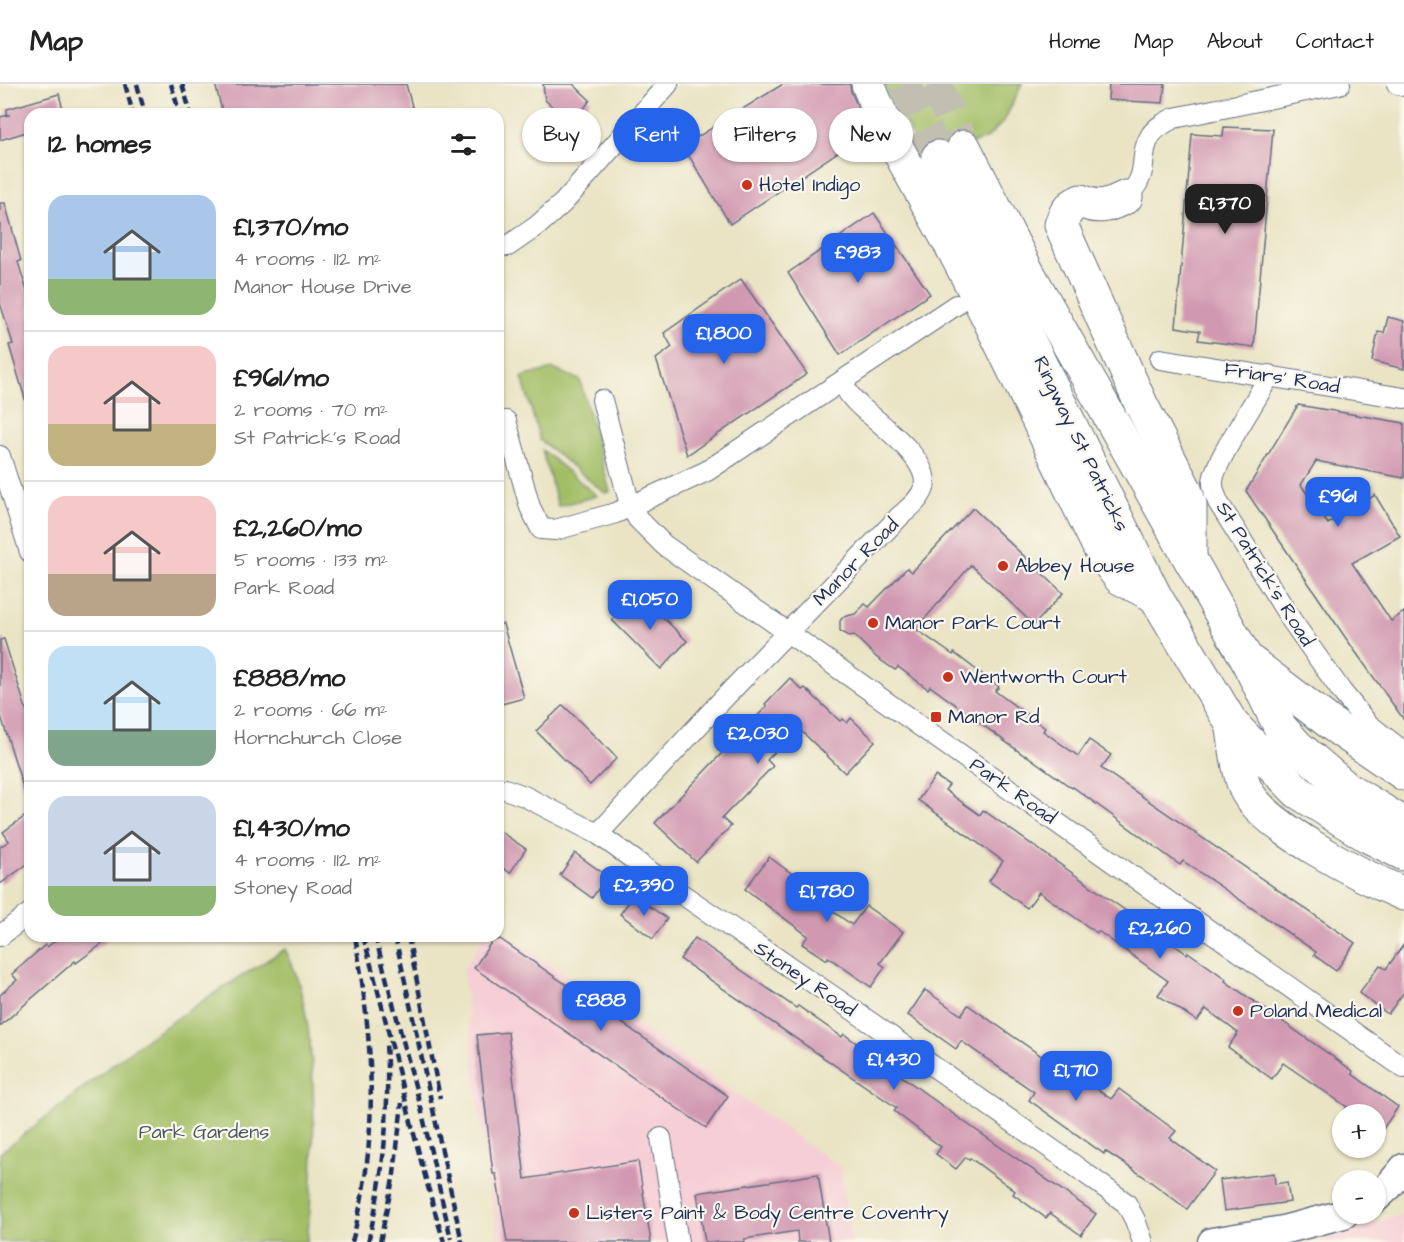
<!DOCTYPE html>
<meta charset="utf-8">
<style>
:root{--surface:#fff;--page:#f6f6f6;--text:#222;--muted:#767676;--line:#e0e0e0;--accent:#2563eb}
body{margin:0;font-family:"Architects Daughter",sans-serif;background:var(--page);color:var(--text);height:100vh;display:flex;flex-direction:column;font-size:22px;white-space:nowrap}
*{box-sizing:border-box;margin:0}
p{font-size:20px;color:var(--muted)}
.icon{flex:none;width:33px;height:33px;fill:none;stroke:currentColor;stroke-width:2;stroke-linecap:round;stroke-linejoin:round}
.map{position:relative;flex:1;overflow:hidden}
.sheet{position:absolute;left:24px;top:24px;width:480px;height:834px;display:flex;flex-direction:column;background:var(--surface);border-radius:18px;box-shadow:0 2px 4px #0004}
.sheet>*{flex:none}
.banner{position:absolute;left:522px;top:24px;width:570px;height:54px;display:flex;gap:12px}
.buttons{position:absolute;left:1332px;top:1020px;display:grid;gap:12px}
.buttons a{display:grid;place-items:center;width:54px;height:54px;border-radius:50%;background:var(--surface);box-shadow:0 2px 4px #0004;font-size:30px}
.price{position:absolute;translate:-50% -51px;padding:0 14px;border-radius:12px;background:var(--accent);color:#fff;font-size:20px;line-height:39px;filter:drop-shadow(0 2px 3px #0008)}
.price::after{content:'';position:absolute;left:50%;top:36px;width:18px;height:14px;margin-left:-9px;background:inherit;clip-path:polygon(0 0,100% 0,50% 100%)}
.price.active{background:#222;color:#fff}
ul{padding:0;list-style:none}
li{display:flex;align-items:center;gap:18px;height:150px;padding:0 24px}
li+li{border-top:2px solid var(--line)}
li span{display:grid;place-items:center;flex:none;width:168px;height:120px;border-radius:18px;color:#555}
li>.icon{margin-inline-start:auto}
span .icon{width:72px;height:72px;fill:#fffc;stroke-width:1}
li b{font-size:26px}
h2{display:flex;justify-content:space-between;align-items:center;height:72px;padding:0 24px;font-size:26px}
.chip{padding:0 21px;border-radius:27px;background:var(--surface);box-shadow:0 2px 4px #0004;font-size:21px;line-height:54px}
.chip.active{background:var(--accent);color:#fff}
header{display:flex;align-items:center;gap:36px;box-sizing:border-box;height:84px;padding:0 30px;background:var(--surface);border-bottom:2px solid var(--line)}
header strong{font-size:28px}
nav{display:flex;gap:33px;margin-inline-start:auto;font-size:21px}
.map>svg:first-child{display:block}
.built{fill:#f6cfd6}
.green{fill:#a2be65;stroke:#5e7662;stroke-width:1.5}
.building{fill:#d199b1}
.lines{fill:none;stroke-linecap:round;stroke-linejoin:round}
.highway-tunnel{stroke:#c1c0b0;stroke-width:33;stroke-dasharray:33 16;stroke-linecap:butt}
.street-casing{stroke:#636e82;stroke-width:22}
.secondary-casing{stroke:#636e82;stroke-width:31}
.highway-casing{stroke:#636e82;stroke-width:35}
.street{stroke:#fff;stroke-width:20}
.secondary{stroke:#fff;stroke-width:28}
.highway{stroke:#fff;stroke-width:33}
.rail{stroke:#1b2f5e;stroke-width:4.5;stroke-dasharray:9 4.5;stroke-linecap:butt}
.poi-dot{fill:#c8321e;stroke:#fbf7ec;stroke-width:2}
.labels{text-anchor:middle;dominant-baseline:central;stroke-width:4.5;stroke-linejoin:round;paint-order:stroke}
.poi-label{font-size:20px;fill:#1b2f5e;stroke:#fbf7ec;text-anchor:start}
.street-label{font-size:20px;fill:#1b2f5e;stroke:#fbf7ec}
.park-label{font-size:20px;fill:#445a60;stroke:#fbf7ec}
</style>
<header>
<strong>Map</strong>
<nav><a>Home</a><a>Map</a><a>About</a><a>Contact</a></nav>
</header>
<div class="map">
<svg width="1404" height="1158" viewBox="0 0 1404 1158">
<rect width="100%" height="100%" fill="#fbf7ec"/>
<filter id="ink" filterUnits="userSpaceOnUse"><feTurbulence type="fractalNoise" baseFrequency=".0167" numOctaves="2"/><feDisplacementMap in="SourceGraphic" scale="12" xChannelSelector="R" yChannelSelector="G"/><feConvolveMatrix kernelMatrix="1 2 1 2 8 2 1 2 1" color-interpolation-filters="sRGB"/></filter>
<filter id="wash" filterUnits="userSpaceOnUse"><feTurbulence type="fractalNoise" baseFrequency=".008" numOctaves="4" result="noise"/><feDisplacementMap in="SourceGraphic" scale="24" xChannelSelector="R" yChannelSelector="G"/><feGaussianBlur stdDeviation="1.35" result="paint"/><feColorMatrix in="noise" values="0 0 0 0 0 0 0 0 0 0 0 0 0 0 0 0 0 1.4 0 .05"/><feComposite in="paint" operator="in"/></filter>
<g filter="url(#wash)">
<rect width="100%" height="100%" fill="#eae4c5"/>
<g class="built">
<polygon points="498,844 840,1083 851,1158 500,1158 487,1092 463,886 484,852 498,852"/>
<polygon points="1404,1129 1404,1158 1300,1158 1326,1155"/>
</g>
<g class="green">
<polygon points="883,0 1022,0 1004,37 987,54 924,78 908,43"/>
<polygon points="553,285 580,296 610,408 605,409 540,356 522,293"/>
<polygon points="542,366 597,412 558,422"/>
<path d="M285,865C323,937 315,1077 307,1158H0V1069L138,961L210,912Z"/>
</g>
<g id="blocks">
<g class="building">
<polygon points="215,0 406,0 414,30 223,30"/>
<polygon points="543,0 573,0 590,16 576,36 566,35 545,16"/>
<polygon points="783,0 850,0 851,7 868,48 730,140 683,62"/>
<polygon points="1109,0 1165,0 1163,19 1108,16"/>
<polygon points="59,10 64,30 30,30 30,47 0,56 0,33 9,31 7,30 7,25"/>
<polygon points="1224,43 1273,45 1254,263 1198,256 1200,247 1176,243 1192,50 1223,52"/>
<polygon points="0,119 5,119 21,177 18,178 30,217 30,317 26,318 9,261 13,260 0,219"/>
<polygon points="874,129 930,210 840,271 788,189"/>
<polygon points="741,195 807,290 687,371 656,275 672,263 664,249"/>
<polygon points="1388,233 1404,237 1404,285 1372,277 1378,248 1384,249"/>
<polygon points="1298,321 1404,339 1404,394 1316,377 1301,401 1328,440 1375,411 1400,452 1352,479 1391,537 1404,528 1404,636 1345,553 1246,407"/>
<polygon points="973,424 1063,509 1034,541 971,481 916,545 953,571 954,569 999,603 995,607 1045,644 1043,647 1078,672 1089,656 1111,671 1101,684 1355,859 1336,887 1314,871 1316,868 1183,777 1180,781 1073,703 1072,704 1026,671 1025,672 930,602 928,605 898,583 895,586 876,573 854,551 849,552 840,547 840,537 843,533 855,530 865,520 869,523 907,484 912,488"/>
<polygon points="639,510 687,557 661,585 612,536"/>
<polygon points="498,540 503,540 524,614 498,621"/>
<polygon points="4,555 30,638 30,712 26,713 0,629 0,556"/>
<polygon points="790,594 802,606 805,604 840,637 843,635 847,639 851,634 875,657 845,689 798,644 767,676 773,682 722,734 731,742 696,778 655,739 767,622 765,620"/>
<polygon points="563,621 617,674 590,701 536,647"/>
<polygon points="935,692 949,701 945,706 980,731 983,726 1187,870 1188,868 1226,895 1225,897 1353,987 1352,990 1398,1023 1376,1055 1376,1030 1342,1030 1347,1023 1283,979 1272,995 1228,963 1238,949 1206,925 1197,937 1158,911 1168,897 1098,847 1097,849 1039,808 1027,824 989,797 1003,777 918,716"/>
<polygon points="30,729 30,778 0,800 0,763 9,757 3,748"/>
<polygon points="498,746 526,765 510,789 498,780"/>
<polygon points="575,769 607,792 592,814 560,791"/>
<polygon points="769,773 820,810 816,815 852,841 866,822 903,848 880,879 885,883 871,903 828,873 827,876 802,860 808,852 745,805"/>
<polygon points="634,811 667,835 653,855 620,830"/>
<polygon points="61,852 113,852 76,879 75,877 0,942 0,911 17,896 12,890 45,861 47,863"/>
<polygon points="695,854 796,924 798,922 842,953 844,950 956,1032 1096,1130 1081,1151 1050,1129 1046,1134 1013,1110 1015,1107 970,1074 969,1076 966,1073 956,1085 936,1070 941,1063 894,1027 897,1024 680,875"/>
<polygon points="500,855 728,1012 706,1044 474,884 492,857"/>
<polygon points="1404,860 1404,908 1388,930 1359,909 1380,881 1386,885"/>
<polygon points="925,906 961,931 968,921 1053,980 1056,977 1111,1015 1119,1005 1176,1047 1170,1054 1215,1087 1187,1125 1143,1092 1105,1067 1104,1070 1029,1016 1034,1008 961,957 956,965 908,931"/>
<polygon points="508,948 525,1095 638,1077 651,1158 507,1158 496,1090 493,1090 477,951"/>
<polygon points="1274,1089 1275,1100 1287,1098 1290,1118 1224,1127 1220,1096"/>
<polygon points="818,1090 829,1158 798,1158 797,1147 744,1155 745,1158 705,1158 697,1109"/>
</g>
</g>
</g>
<g filter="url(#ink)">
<use href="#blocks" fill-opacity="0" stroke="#636e82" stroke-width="1.5"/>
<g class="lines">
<g class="highway-tunnel">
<polyline points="905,0 938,73"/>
<polyline points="935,0 964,63"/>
</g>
<g class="street-casing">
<g id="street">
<polyline points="1397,0 1404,2"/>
<path d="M1126,113C1152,90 1137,72 1151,51C1156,43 1166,38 1174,34L1340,0"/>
<polyline points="508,162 537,142 563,119 668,0"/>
<polyline points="1160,275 1404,314"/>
<path d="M1269,291C1259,315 1211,380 1213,400C1213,406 1216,412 1218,418L1292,537L1342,608L1368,640L1404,668"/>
<polyline points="602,316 630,421 638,435 664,461 1404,984"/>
<polyline points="506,337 530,423 541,445 555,446 616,429 707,387 956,221"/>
<polyline points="0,372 30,468"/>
<polyline points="498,705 505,705 524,712 598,750 680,809 840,917 1060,1071 1126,1119 1135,1136 1143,1158"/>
<path d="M598,750L724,614L900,432C909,424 920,416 924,404C932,377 879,339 861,323C853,315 844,307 845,296"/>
<polyline points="0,852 30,829"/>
<polyline points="661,1054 678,1158"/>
</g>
</g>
<g class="secondary-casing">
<g id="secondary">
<polyline points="1376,1114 1388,1103 1404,1084"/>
<polyline points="1212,1158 1283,1146 1344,1130"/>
</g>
</g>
<g class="highway-casing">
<g id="highway">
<path d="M868,0C893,64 930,121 962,182C1012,278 1056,376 1104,473L1120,494L1155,512"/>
<polyline points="964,63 1026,185 1246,574 1280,643 1297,662 1346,704 1404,740"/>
<polyline points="938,73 1155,512 1232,640 1298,708 1366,751 1404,770"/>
<path d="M1126,113C1110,121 1099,126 1081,117C1069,122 1065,128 1061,141L1141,320L1185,405L1190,420V475"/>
<polyline points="1252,579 1337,644 1404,690"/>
<path d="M1232,640C1236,661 1237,685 1245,704C1261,742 1366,794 1404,810"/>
</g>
</g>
<use href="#street" class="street"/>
<use href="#secondary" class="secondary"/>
<use href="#highway" class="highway"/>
<g class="rail">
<polyline points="125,0 133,30"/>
<polyline points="137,0 145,30"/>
<polyline points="171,0 180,30"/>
<polyline points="182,0 191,30"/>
<path d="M363,852C392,954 413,1057 444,1158"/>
<polyline points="375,852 421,1024 451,1155"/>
<polyline points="395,852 462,1158"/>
<polyline points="408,852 440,1014"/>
<path d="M352,1158C380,1050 373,960 355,852"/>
<path d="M368,1158C384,1093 390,1025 386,959"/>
<polyline points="380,1158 394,1090 402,1019"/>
</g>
</g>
</g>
<g class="poi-dot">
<circle cx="747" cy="101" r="6"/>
<circle cx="1003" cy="482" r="6"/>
<circle cx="873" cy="539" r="6"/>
<circle cx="948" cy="593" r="6"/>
<rect x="930" y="627" width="12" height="12" rx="3"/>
<circle cx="1238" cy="927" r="6"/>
<circle cx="574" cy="1129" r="6"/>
</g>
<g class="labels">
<g class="poi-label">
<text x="759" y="101">Hotel Indigo</text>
<text x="1015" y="482">Abbey House</text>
<text x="885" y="539">Manor Park Court</text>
<text x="960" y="593">Wentworth Court</text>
<text x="948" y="633">Manor Rd</text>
<text x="1250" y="927">Poland Medical</text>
<text x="586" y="1129">Listers Paint &amp; Body Centre Coventry</text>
</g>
<g class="street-label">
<text transform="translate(1282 294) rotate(9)">Friars' Road</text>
<text transform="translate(1081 360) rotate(64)">Ringway St Patricks</text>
<text transform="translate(856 478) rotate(-46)">Manor Road</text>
<text transform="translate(1265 490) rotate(58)">St Patrick's Road</text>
<text transform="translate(1013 707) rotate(35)">Park Road</text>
<text transform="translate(805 895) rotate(34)">Stoney Road</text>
</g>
<g class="park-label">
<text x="204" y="1048">Park Gardens</text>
</g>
</g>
</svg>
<div class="buttons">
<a>+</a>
<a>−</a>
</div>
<b class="price active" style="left:1225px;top:151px">£1,370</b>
<b class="price" style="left:858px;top:200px">£983</b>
<b class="price" style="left:724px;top:281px">£1,800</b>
<b class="price" style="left:1338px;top:444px">£961</b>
<b class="price" style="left:650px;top:547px">£1,050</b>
<b class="price" style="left:758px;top:681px">£2,030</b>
<b class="price" style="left:644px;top:833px">£2,390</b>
<b class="price" style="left:827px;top:839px">£1,780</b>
<b class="price" style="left:1160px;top:876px">£2,260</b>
<b class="price" style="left:601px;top:948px">£888</b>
<b class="price" style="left:894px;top:1007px">£1,430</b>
<b class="price" style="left:1076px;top:1018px">£1,710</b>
<div class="banner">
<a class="chip">Buy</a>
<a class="chip active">Rent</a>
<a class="chip">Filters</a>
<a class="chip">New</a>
</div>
<section class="sheet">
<h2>12 homes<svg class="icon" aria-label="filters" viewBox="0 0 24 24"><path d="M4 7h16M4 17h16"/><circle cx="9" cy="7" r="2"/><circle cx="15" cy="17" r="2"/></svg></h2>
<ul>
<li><span style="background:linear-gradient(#a9c7e8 70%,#8fb573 0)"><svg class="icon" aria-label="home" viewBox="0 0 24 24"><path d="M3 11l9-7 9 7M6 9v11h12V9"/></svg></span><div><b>£1,370/mo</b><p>4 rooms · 112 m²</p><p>Manor House Drive</p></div></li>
<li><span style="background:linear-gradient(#f6c9c9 65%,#c2b280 0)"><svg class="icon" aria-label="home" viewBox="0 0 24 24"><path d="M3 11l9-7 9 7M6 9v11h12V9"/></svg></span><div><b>£961/mo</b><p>2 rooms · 70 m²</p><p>St Patrick's Road</p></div></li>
<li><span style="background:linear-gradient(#f6c9c9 65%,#b9a48a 0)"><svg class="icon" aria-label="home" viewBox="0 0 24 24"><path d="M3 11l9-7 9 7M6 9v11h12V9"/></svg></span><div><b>£2,260/mo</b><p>5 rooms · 133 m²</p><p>Park Road</p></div></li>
<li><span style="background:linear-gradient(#bfe0f5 70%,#7fa58c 0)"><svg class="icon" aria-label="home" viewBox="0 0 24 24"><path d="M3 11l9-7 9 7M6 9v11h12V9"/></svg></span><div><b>£888/mo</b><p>2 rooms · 66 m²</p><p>Hornchurch Close</p></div></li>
<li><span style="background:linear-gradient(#c9d6e8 75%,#8fb573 0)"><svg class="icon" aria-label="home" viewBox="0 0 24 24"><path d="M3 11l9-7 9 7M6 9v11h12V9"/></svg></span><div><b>£1,430/mo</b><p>4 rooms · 112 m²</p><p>Stoney Road</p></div></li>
</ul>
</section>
</div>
